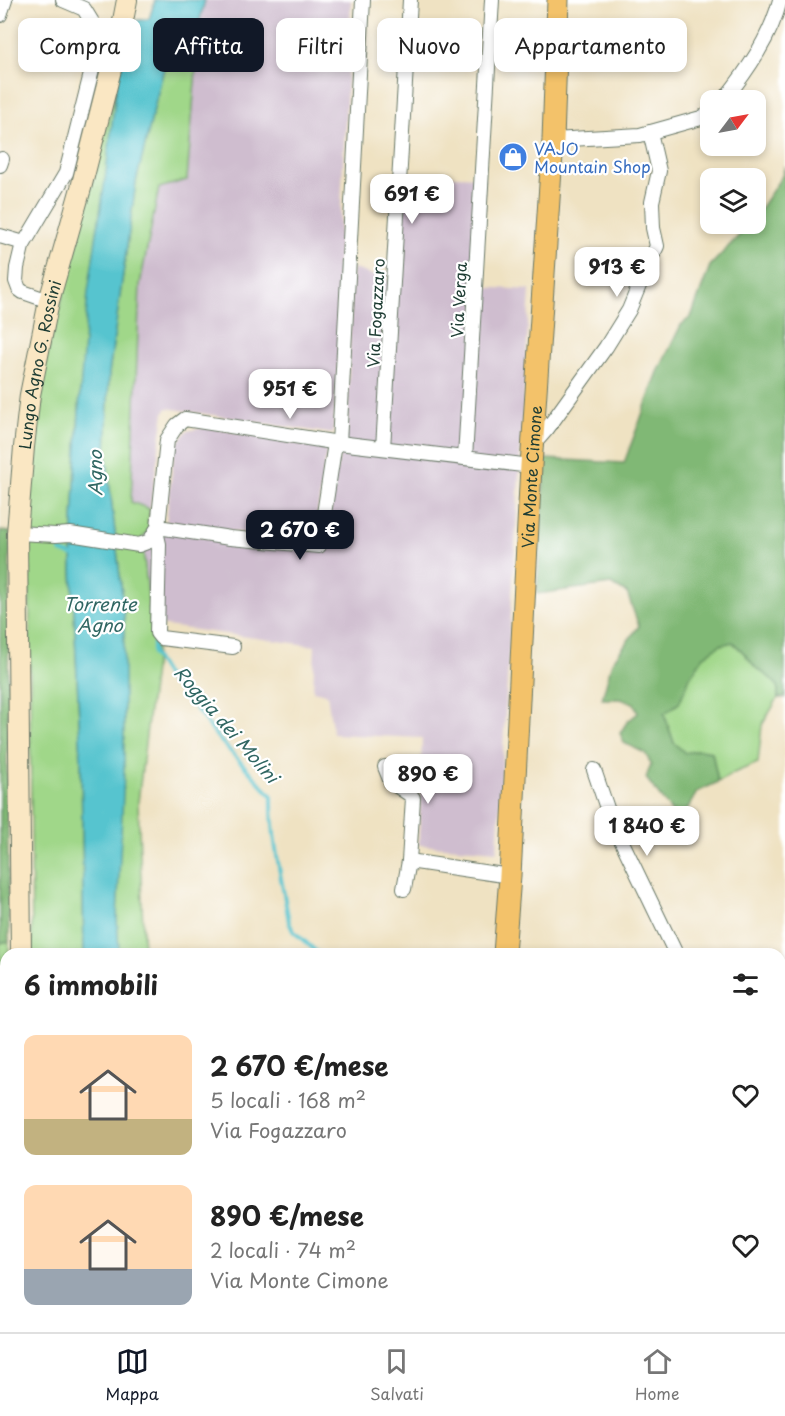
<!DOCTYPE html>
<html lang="it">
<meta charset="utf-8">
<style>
:root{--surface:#fff;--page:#f2f2f2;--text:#222;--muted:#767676;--line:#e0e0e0;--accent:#111827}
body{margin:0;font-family:"Playpen Sans",sans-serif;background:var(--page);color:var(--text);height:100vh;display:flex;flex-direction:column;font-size:22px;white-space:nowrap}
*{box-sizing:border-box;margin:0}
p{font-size:20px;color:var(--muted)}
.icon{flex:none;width:33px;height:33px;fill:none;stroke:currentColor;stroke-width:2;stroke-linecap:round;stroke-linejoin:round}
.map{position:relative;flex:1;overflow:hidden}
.details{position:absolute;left:0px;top:948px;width:786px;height:384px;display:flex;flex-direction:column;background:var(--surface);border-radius:18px 18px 0 0;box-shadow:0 3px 9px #0003}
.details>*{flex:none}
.banner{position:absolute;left:18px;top:18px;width:750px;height:54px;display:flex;gap:12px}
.needle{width:39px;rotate:58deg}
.controls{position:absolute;left:700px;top:90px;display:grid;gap:12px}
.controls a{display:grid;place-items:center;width:66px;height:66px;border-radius:12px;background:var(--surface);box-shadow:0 3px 9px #0003;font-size:30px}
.price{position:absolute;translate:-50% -51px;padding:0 14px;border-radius:12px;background:#fff;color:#222;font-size:20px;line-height:39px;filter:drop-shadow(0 2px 3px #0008)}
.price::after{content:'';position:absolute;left:50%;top:36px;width:18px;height:14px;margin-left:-9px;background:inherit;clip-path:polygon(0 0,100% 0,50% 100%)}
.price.current{background:var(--accent);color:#fff}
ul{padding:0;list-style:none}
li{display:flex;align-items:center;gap:18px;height:150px;padding:0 24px}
li span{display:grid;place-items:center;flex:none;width:168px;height:120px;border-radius:12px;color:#555}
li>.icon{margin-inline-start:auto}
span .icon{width:72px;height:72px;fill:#fffc;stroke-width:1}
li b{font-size:26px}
h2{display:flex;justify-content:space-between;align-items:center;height:72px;padding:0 24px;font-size:26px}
.chip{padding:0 21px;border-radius:12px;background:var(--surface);box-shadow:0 3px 9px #0003;font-size:21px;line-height:54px}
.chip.current{background:var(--accent);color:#fff}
.tabs{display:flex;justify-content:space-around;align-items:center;height:84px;border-top:2px solid var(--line);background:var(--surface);font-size:16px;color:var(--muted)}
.tabs a{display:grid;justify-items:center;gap:3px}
.tabs .current{color:var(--accent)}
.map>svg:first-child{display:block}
.industrial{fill:#cfbdcf}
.green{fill:#a0d789;stroke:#608a5e;stroke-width:1.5}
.forest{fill:#80b875;stroke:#507a54;stroke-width:1.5}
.water{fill:#57c4cf;stroke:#3b8082;stroke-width:1.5}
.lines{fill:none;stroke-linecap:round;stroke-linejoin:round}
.stream{stroke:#57c4cf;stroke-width:4}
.minor-casing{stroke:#687766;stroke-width:16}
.tertiary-casing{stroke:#687766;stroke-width:19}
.secondary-casing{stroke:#687766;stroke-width:22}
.primary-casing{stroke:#687766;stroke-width:23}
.minor{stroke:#fff;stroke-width:14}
.tertiary{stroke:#fff;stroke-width:16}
.secondary{stroke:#fae7c3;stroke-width:20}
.primary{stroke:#f3c26a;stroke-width:21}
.labels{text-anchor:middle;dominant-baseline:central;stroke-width:4.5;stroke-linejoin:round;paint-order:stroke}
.shop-label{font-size:16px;fill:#366cbe;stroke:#fff;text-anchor:start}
.street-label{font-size:16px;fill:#1f3d34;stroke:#fff}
.water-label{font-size:18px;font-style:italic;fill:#306662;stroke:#fff}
</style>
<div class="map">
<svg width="785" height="1332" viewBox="0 0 785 1332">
<rect width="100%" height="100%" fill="#fff"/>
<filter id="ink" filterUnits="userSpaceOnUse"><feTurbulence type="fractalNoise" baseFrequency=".0167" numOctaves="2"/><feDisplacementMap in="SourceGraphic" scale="12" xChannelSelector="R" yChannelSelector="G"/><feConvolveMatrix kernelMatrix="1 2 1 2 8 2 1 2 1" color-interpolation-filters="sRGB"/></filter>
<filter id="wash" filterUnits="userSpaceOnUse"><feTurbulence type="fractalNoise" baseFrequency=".008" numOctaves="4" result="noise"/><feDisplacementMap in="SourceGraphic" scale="24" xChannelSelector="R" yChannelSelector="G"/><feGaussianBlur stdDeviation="1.35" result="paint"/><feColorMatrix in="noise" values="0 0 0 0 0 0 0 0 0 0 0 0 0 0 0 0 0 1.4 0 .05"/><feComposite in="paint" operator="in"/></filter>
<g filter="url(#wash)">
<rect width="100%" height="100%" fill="#efe2c2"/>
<g class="industrial">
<polygon points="205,0 351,0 338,268 339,353 333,434 167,408 164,413 150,509 131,503 140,284 159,187 187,179 200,20"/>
<polygon points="395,174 485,177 478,287 530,290 497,851 419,845 422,738 333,734 327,694 313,691 315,646 151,624 142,539 150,527 152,530 323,550 326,549 334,478 347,429 352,268 389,281"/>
<polygon points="207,427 327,449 315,528 307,538 265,536 166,522 175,446 187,431"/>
<polygon points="152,1326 309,1326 307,1332 152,1332"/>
</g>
<g class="green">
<polygon points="200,20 187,180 159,188 140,284 131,502 150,509 148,522 150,527 142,539 151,624 157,644 138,802 144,954 119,954 117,918 124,612 106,453 109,373 136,182 164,68"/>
<polygon points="117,84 80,392 73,521 72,570 81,761 84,954 32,954 29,515 33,450 42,372 75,250"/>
<polygon points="732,642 744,653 756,668 770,678 778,686 778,698 762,725 758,763 736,772 718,782 712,752 699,750 685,753 674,743 664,713 679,703 690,677 703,657 720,645"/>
<polygon points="9,941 9,954 6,954 6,1009 0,1017 0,943"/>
<polygon points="388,1326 508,1326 506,1332 383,1332"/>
</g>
<g class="forest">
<polygon points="785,166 785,698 778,698 778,686 770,678 756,668 744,653 733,642 720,645 703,657 690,677 679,703 664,714 674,743 685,753 699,750 712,752 718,782 697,792 686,811 682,825 646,778 651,764 645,753 624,743 620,733 627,722 638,713 634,703 620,699 602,699 612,662 639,626 627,593 611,584 537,594 545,459 624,463 658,372 681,325 691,317 710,266 750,224 756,224 756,215 782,176"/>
<polygon points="0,531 10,532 7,772 9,941 0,943"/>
</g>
<polygon class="water" points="155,0 205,0 200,20 164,68 136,182 109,373 106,453 124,612 124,773 117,918 119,954 84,954 81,761 72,570 73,521 80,392 88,292 105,180 117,84 132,21 149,19"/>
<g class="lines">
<g class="stream">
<polyline points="60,551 76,557"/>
<path d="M153,644V654L170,682L184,692L218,738L272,796C271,838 282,880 289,922L293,931L319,954"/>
<polyline points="0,1010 6,1003"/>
<polyline points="621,1326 624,1332"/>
</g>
</g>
</g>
<g filter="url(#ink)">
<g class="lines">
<g class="minor-casing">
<g id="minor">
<polyline points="0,15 5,0"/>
<path d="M724,100C747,71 771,37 780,0"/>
<polyline points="553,140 640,135 701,118 711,113"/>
<polyline points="0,165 2,159"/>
<polyline points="0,236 24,243"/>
<polyline points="49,301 23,292 19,289 16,281 17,268 22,247 66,173 98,46 95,27 84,9 63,0"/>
<polyline points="339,443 363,0"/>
<polyline points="533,445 547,429 606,347 629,310 645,271 657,246 653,228 652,202 659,171 650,132"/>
<polyline points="383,448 410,0"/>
<polyline points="465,458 492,0"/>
<polyline points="158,527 230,538 319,546 335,443"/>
<polyline points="156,531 159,544 157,633 161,638 233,647"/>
<polyline points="17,533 56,535 70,534 139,545 150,541 158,527 167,440 177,425 185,419 339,443 531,466"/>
<polyline points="385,767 391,782 409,794 413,798 409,861"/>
<polyline points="594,770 610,817 676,954"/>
<polyline points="404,889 409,861 510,876"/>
<polyline points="780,1001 785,1001"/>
</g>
</g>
<g class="tertiary-casing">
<polyline id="tertiary" points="516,1326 516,1332"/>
</g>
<g class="secondary-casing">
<g id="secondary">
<path id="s1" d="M21,954L17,533L24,447L30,395L49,301L81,188L122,26L127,0"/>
<polyline points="0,1281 6,1267"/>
<polyline points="28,1326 29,1332"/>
<polyline points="0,1331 3,1332"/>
</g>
</g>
<g class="primary-casing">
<g id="primary">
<path id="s2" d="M504,954L510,876L531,466L553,140L558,0"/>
<polyline points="359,1332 364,1326"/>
</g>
</g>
<use href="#minor" class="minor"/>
<use href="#tertiary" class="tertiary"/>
<use href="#secondary" class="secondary"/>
<use href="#primary" class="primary"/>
</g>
</g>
<defs>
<g id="shop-disc" transform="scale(1.5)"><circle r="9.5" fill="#3f7fe0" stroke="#fff"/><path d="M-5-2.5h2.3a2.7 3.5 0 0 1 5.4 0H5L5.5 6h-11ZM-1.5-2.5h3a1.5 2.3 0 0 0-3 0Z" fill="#fff"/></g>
</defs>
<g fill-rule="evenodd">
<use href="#shop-disc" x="513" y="157"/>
</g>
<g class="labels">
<g class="shop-label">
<text x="534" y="148">VAJO<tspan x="534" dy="18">Mountain Shop</tspan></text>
</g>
<g class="street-label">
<text transform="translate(458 300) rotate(-87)">Via Verga</text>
<text transform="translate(375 313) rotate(-87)">Via Fogazzaro</text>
<text stroke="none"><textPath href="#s1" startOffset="591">Lungo Agno G. Rossini</textPath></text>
<text stroke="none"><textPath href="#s2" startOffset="478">Via Monte Cimone</textPath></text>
</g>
<g class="water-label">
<text transform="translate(94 473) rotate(-90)">Agno</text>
<text x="100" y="603">Torrente<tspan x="100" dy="21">Agno</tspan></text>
<text transform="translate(227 724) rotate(49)">Roggia dei Molini</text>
</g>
</g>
</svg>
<div class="controls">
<a><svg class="needle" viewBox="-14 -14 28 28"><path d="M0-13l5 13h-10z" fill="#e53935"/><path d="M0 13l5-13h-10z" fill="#767676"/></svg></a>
<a><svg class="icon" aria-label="layers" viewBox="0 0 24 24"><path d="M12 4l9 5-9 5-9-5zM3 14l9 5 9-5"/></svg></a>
</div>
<b class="price" style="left:412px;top:225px">691 €</b>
<b class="price" style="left:617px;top:298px">913 €</b>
<b class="price" style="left:290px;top:420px">951 €</b>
<b class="price current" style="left:300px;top:561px">2 670 €</b>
<b class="price" style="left:428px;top:805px">890 €</b>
<b class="price" style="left:647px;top:857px">1 840 €</b>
<div class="banner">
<a class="chip">Compra</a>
<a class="chip current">Affitta</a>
<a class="chip">Filtri</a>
<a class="chip">Nuovo</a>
<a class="chip">Appartamento</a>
</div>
<section class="details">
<h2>6 immobili<svg class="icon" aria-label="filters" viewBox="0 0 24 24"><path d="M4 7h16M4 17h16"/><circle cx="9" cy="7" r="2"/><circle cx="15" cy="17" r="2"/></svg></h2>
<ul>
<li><span style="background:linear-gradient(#ffd9b3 70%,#c2b280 0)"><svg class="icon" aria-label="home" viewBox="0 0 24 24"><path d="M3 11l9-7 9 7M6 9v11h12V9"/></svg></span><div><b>2 670 €/mese</b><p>5 locali · 168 m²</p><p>Via Fogazzaro</p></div><svg class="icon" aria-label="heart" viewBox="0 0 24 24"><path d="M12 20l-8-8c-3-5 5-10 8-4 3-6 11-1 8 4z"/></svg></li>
<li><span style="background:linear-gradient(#ffd9b3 70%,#9aa5b1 0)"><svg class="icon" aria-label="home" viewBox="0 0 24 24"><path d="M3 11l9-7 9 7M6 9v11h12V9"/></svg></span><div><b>890 €/mese</b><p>2 locali · 74 m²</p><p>Via Monte Cimone</p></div><svg class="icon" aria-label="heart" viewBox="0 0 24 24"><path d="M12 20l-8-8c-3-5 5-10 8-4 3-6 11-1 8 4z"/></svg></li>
</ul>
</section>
</div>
<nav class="tabs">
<a class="current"><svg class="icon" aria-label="map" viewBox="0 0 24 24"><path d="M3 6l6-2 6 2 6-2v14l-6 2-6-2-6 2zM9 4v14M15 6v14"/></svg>Mappa</a>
<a><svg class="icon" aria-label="saved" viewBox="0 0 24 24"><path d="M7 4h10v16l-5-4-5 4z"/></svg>Salvati</a>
<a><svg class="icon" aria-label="home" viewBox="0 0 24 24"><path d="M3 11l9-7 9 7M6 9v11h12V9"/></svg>Home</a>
</nav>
